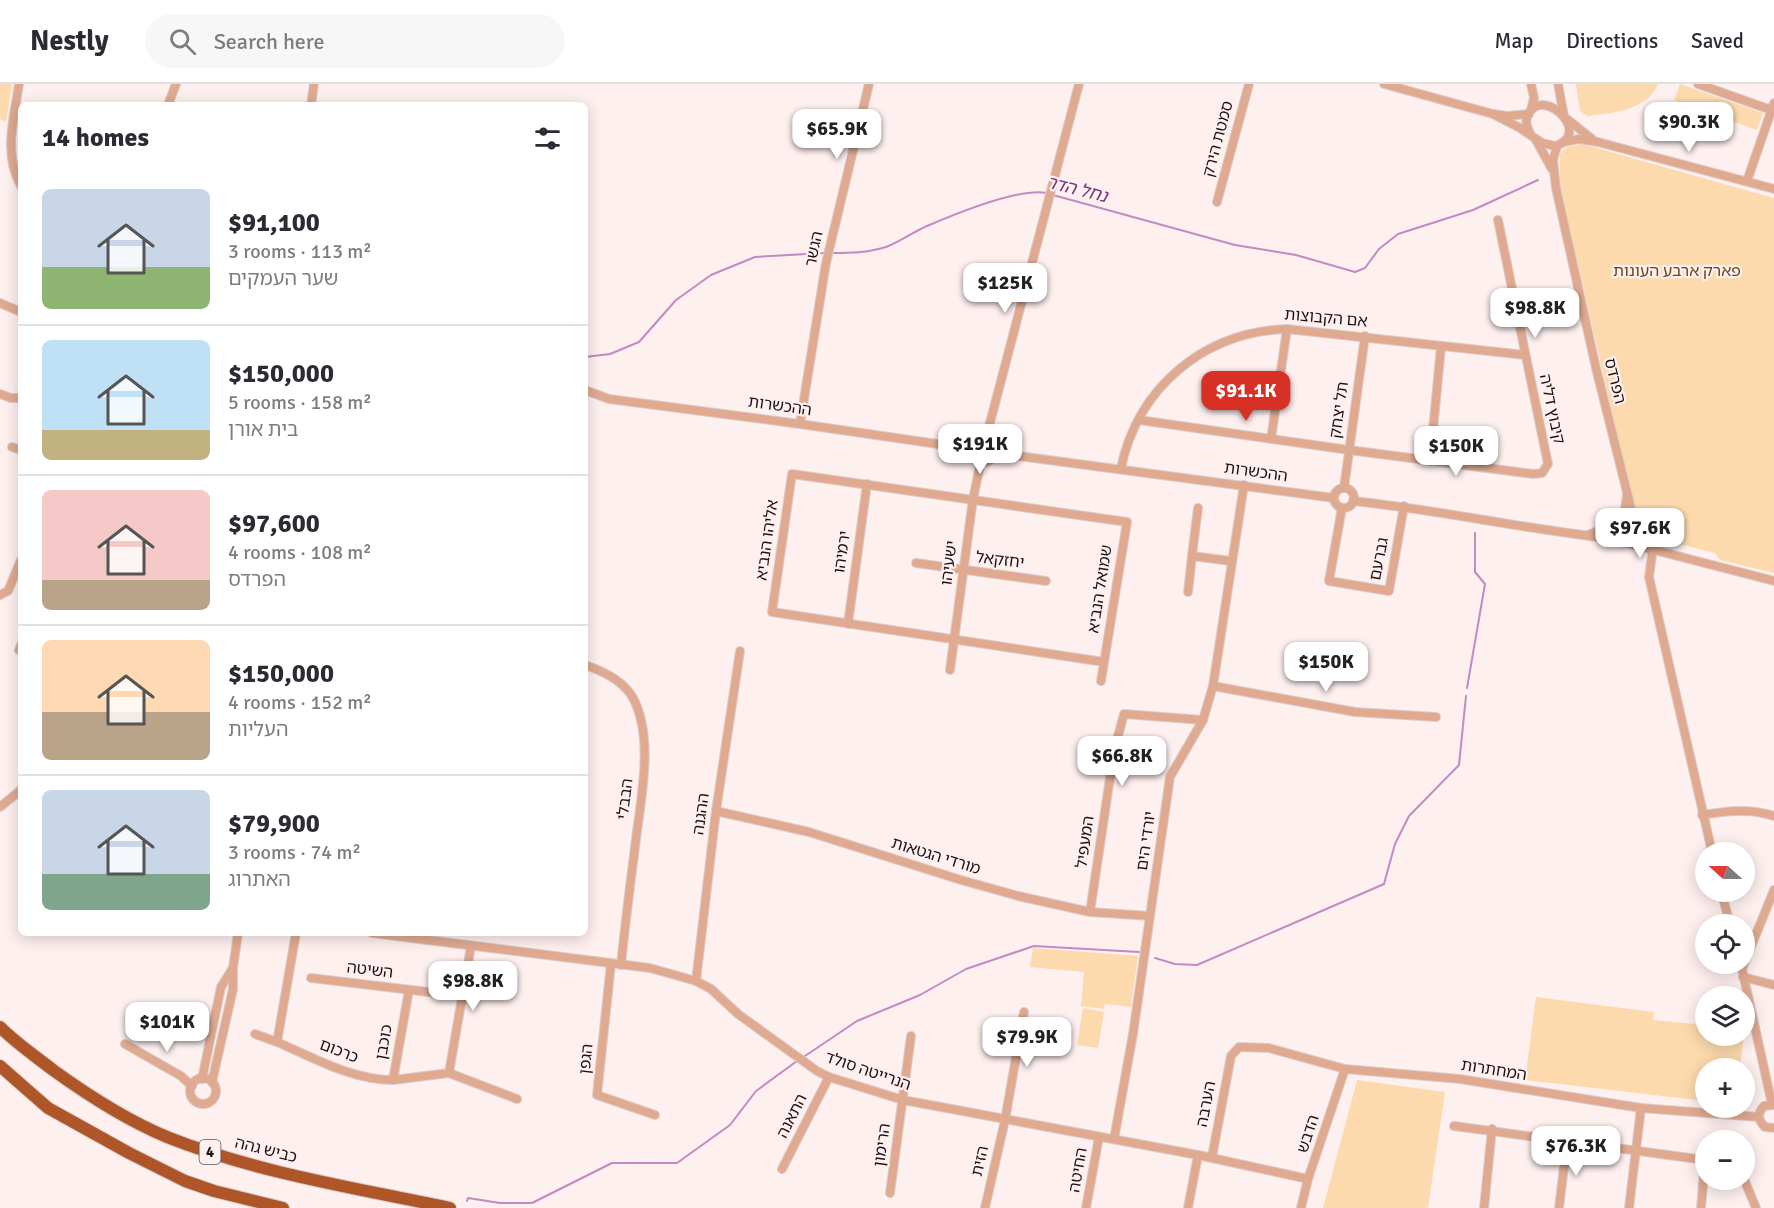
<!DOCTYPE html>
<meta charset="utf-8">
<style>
:root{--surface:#fff;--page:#f7f7f7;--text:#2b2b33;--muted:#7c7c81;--line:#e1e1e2;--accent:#d93025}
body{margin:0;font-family:Signika,"Noto Sans Hebrew",sans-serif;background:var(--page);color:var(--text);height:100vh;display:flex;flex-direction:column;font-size:22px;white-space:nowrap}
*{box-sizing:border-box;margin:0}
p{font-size:20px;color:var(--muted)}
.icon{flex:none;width:33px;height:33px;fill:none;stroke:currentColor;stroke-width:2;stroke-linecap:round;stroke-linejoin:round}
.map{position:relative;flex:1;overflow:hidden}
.panel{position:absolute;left:18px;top:18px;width:570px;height:834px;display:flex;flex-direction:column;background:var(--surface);border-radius:9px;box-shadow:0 3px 15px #0003}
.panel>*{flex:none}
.needle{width:39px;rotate:291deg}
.tools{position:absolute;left:1695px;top:758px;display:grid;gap:12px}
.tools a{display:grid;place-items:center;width:60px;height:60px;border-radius:50%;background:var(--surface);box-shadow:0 3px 15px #0003;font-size:30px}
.price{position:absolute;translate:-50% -51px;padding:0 14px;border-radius:12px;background:#fff;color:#222;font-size:20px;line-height:39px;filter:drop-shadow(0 2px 3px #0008)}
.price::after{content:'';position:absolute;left:50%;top:36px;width:18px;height:14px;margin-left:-9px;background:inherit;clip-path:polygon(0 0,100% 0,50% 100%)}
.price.current{background:var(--accent);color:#fff}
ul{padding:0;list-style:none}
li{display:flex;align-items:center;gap:18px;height:150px;padding:0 24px}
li+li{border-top:2px solid var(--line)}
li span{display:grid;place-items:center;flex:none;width:168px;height:120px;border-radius:9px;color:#555}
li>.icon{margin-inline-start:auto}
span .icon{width:72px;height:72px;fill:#fffc;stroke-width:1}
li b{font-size:26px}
h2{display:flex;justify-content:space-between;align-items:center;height:72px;padding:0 24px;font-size:26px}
header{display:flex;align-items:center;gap:36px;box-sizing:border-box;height:84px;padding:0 30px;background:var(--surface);border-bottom:2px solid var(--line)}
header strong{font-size:28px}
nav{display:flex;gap:33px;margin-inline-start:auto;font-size:21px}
.search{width:420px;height:54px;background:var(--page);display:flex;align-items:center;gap:15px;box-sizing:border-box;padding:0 21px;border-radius:33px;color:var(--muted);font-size:22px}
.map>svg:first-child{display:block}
.green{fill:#fddaae}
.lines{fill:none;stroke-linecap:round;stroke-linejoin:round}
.stream{stroke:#c28ac2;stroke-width:2}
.minor-casing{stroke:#dbcdcd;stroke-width:10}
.highway-casing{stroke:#dbcdcd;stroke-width:14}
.minor{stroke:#e0aa90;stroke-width:8}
.highway{stroke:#ae5627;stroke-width:12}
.labels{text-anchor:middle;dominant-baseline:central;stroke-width:4.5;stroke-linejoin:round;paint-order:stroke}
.shield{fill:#fff0f0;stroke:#5f5555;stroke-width:1.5}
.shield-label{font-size:15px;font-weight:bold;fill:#1b1313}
.street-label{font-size:16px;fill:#1b1313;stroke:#fff0f0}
.park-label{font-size:16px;fill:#674512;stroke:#fff0f0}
.water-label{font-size:18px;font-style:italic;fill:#773379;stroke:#fff0f0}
</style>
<header>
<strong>Nestly</strong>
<div class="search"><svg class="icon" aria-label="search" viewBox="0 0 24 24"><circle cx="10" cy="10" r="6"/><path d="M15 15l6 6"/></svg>Search here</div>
<nav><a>Map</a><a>Directions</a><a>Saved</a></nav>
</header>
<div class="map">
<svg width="1774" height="1124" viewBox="0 0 1774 1124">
<rect width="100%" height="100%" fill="#fff0f0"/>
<g class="green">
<polygon points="0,0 12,0 6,38 0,35"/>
<path d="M1576,0H1658C1647,27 1612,29 1587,32L1580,27Z"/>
<polygon points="1680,0 1763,29 1757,46 1674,16"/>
<polygon points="1582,60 1774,114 1774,489 1720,476 1715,469 1655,454 1638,442 1560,102 1560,70 1567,63"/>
<polygon points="1033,864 1138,872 1131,923 1105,920 1104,925 1081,922 1084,888 1030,883"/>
<polygon points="1536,913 1654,928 1653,936 1705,941 1706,951 1744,951 1740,984 1706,984 1705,1017 1525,996"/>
<polygon points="1083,924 1104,928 1098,964 1077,961"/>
<polygon points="1357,996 1445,1008 1428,1124 1323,1124"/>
</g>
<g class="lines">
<g class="stream">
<polyline points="1053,111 1235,161 1296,171 1355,188 1365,184 1379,165 1398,150 1473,126 1538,96"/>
<path d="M831,169C850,169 867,169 886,163C900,158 913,148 927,142C955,130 1019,103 1047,109"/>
<polyline points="585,273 610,270 639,258 676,216 711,191 755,173 825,169"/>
<polyline points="1467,604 1485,500 1475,488 1475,449"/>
<polyline points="1155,874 1175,880 1197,881 1384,800 1395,760 1409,732 1459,681 1466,612"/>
<polyline points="802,974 857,937 920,911 966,885 1034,862 1139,868"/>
<polyline points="467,1117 468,1114 500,1119 532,1119 612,1079 677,1079 730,1041 756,1007 797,977"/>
</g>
<g class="minor-casing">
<g id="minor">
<path d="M19,0C14,34 3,70 21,102"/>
<polyline points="1384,0 1493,30 1507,32 1529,30"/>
<polyline points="1558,0 1564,32"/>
<polyline points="1698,0 1774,27"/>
<polyline points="168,21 176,0"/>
<polyline points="311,21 314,0"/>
<polyline points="1531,26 1534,14 1531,0"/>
<path d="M1493,30L1520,44L1542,59L1555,62C1593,51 1545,2 1529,29C1524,37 1527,44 1531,51"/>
<polyline points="1567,35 1592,55"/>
<polyline points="1536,56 1552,85"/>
<polyline points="1563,58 1579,55 1598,58 1774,105"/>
<polyline points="1557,62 1553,76 1556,104 1596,284 1635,440"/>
<polyline points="1747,97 1774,19"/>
<polyline points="1217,118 1249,0"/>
<polyline points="0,219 21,228"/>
<polyline points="585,306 609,315 800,340 972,365"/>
<polyline points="0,310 11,314 21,314"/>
<polyline points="1139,336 1349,366 1533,390 1542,389 1548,380 1498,136"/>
<polyline points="800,340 826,179 869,0"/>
<circle cx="984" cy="366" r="12"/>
<polyline points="986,354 1079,0"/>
<polyline points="1271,355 1287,245"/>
<polyline points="12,363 21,366"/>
<polyline points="996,369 1334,414"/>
<polyline points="1430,377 1441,263"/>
<path d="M1121,384C1138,303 1204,248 1287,245L1525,271"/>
<polyline points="1344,404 1365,252"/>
<circle cx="1344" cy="414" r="10"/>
<path d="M1353,417C1441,426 1528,446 1616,455"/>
<polyline points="1198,424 1192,472 1231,477"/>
<polyline points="1342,424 1329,497 1389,507 1404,422"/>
<circle cx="1625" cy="447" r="12"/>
<polyline points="1621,436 1625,425 1627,411"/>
<polyline points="1637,447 1656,463"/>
<polyline points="1588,451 1616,440"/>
<polyline points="1627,459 1774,497"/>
<polyline points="1653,464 1649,493 1712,768"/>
<polyline points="916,479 1046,497"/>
<polyline points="1188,508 1192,472"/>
<polyline points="0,511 8,507 21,476"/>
<polyline points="848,540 867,400"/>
<polyline points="21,561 19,566 21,567"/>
<path d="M585,581C603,587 623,596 633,614C655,655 640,718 635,763C630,802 625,841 621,881"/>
<polyline points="950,586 973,415 981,377"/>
<polyline points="1101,597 1127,438 792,390 772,528 1104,578"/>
<polyline points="1213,602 1355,628 1436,633"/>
<polyline points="0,723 21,706"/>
<polyline points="716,727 809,748 961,796 1018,812 1090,828 1150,832"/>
<path d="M1702,731C1727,727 1750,724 1774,732"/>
<polyline points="1721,807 1730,840"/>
<polyline points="1090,828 1114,667 1124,630 1203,636"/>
<path d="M296,849L277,958C314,974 352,996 393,996"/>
<polyline points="372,849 650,884 696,897 711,905 738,930 817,987 829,993 903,1016 1198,1071 1308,1095"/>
<polyline points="611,880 597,1011 655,1031"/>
<polyline points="1743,893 1774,901"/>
<polyline points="311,894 462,912"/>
<polyline points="696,897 716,727 740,567"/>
<polyline points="409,906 393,996 449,989 517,1015"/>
<polyline points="255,950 277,958"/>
<polyline points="125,960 181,992 192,1002"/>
<polyline points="449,989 471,862"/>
<circle cx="203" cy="1007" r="13"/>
<polyline points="202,995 221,903 233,884"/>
<polyline points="212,998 233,905 233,884 238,849"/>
<polyline points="1772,1020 1742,885 1774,806"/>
<path d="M1774,1021L1764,1022C1757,1029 1758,1037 1765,1043L1774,1044"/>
<polyline points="1454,1042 1705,1076 1701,1124"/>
<polyline points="1114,1055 1133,950 1170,693 1203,636 1213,602 1244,401"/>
<polyline points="1212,1073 1231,972 1239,963 1269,964 1345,985 1460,995 1641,1024 1759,1033"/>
<polyline points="782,1085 829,993"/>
<polyline points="1744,1095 1756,1124"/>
<polyline points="890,1109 911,952"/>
<polyline points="985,1124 1005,1036 1024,928"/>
<polyline points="1086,1124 1099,1053"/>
<polyline points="1188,1124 1198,1071"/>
<polyline points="1301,1124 1308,1095 1345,985"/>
<polyline points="1484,1124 1492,1045"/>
<polyline points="1559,1124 1567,1058"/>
<polyline points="1629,1124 1641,1024"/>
</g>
</g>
<g class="highway-casing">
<g id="highway">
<path d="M0,943C16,959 35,972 53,986C89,1012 126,1036 167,1053C257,1089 356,1104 450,1124"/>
<polyline points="0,982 48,1024 129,1069 185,1097 214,1107 283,1124"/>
</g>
</g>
<use href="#minor" class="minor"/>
<use href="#highway" class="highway"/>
</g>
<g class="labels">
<rect class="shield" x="199.5" y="1056" width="21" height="24" rx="4.5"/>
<g class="shield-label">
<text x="210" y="1068">4</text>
</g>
<g class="street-label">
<text transform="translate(1218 55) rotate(-75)">סמטת הירק</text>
<text transform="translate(814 165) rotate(-78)">הגשר</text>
<text transform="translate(1326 234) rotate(5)">אם הקבוצות</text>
<text transform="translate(1615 297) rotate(76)">הפרדס</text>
<text transform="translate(780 322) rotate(8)">ההכשרות</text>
<text transform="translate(1552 325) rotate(78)">קיבוץ דליה</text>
<text transform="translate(1339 326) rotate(-82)">תל יצחק</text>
<text transform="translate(1256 388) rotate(8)">ההכשרות</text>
<text transform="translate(767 456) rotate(-82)">אליהו הנביא</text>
<text transform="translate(842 468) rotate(-82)">ירמיהו</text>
<text transform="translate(1379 475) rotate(-79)">גברעם</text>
<text transform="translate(1000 476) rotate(7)">יחזקאל</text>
<text transform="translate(949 479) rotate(-83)">ישעיהו</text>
<text transform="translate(1100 505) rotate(-81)">שמואל הנביא</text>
<text transform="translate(625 715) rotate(-83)">הבבלי</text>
<text transform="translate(701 730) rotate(-82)">ההגנה</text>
<text transform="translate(1146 757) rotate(-82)">יורדי הים</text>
<text transform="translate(1085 758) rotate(-82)">המעפיל</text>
<text transform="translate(936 772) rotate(17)">מורדי הגטאות</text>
<text transform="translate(370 886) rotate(7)">השיטה</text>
<text transform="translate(384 958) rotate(-80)">כוכבן</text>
<text transform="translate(339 967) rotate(21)">כרכום</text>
<text transform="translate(586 975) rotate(-84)">הגפן</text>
<text transform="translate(1494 986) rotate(9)">המחתרות</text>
<text transform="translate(868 987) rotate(19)">הנרייטה סולד</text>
<text transform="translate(1206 1020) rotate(-79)">הערבה</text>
<text transform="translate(792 1032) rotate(-63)">התאנה</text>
<text transform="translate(1308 1050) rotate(-72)">הדבש</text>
<text transform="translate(882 1061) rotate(-82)">הרימון</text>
<text transform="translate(266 1066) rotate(14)">כביש גהה</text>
<text transform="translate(980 1077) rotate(-77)">הזית</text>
<text transform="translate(1078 1086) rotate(-80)">החיטה</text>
</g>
<g class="park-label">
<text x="1677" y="187">פארק ארבע העונות</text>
</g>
<g class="water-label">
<text transform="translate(1077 105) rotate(14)">נחל הדר</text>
</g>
</g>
</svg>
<div class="tools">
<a><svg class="needle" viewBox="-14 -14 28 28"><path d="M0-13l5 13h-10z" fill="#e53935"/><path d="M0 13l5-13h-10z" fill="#7c7c81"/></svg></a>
<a><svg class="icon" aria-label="locate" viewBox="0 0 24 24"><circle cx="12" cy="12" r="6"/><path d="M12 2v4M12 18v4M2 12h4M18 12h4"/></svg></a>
<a><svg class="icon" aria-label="layers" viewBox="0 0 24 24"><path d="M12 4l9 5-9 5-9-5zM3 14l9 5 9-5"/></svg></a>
<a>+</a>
<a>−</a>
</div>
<b class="price" style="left:1689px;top:69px">$90.3K</b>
<b class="price" style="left:837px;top:76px">$65.9K</b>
<b class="price" style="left:1005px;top:230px">$125K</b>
<b class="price" style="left:1535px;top:255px">$98.8K</b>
<b class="price current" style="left:1246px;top:338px">$91.1K</b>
<b class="price" style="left:980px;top:391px">$191K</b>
<b class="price" style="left:1456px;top:393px">$150K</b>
<b class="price" style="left:1640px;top:475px">$97.6K</b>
<b class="price" style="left:1326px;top:609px">$150K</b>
<b class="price" style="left:1122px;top:703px">$66.8K</b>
<b class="price" style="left:473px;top:928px">$98.8K</b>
<b class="price" style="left:167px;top:969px">$101K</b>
<b class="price" style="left:1027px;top:984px">$79.9K</b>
<b class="price" style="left:1576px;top:1093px">$76.3K</b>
<section class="panel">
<h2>14 homes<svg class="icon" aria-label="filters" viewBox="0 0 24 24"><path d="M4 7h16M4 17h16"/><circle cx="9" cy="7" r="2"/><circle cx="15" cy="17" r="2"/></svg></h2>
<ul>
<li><span style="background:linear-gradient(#c9d6e8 65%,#8fb573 0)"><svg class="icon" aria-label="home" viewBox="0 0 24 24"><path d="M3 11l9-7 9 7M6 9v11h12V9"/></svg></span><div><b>$91,100</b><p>3 rooms · 113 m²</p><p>שער העמקים</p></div></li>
<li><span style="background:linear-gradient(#bfe0f5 75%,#c2b280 0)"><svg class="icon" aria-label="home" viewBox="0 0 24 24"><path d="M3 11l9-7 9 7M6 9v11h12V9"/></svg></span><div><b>$150,000</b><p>5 rooms · 158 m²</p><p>בית אורן</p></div></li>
<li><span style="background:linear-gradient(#f6c9c9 75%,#b9a48a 0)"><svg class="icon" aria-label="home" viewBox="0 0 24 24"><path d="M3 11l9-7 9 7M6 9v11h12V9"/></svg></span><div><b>$97,600</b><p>4 rooms · 108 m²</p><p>הפרדס</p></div></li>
<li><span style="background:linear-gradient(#ffd9b3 60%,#b9a48a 0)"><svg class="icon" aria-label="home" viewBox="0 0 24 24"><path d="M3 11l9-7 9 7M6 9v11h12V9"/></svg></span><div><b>$150,000</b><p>4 rooms · 152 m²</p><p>העליות</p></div></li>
<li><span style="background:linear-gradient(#c9d6e8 70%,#7fa58c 0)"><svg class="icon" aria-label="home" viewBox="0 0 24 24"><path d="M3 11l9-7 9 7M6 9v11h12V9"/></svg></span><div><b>$79,900</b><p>3 rooms · 74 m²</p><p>האתרוג</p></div></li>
</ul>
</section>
</div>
